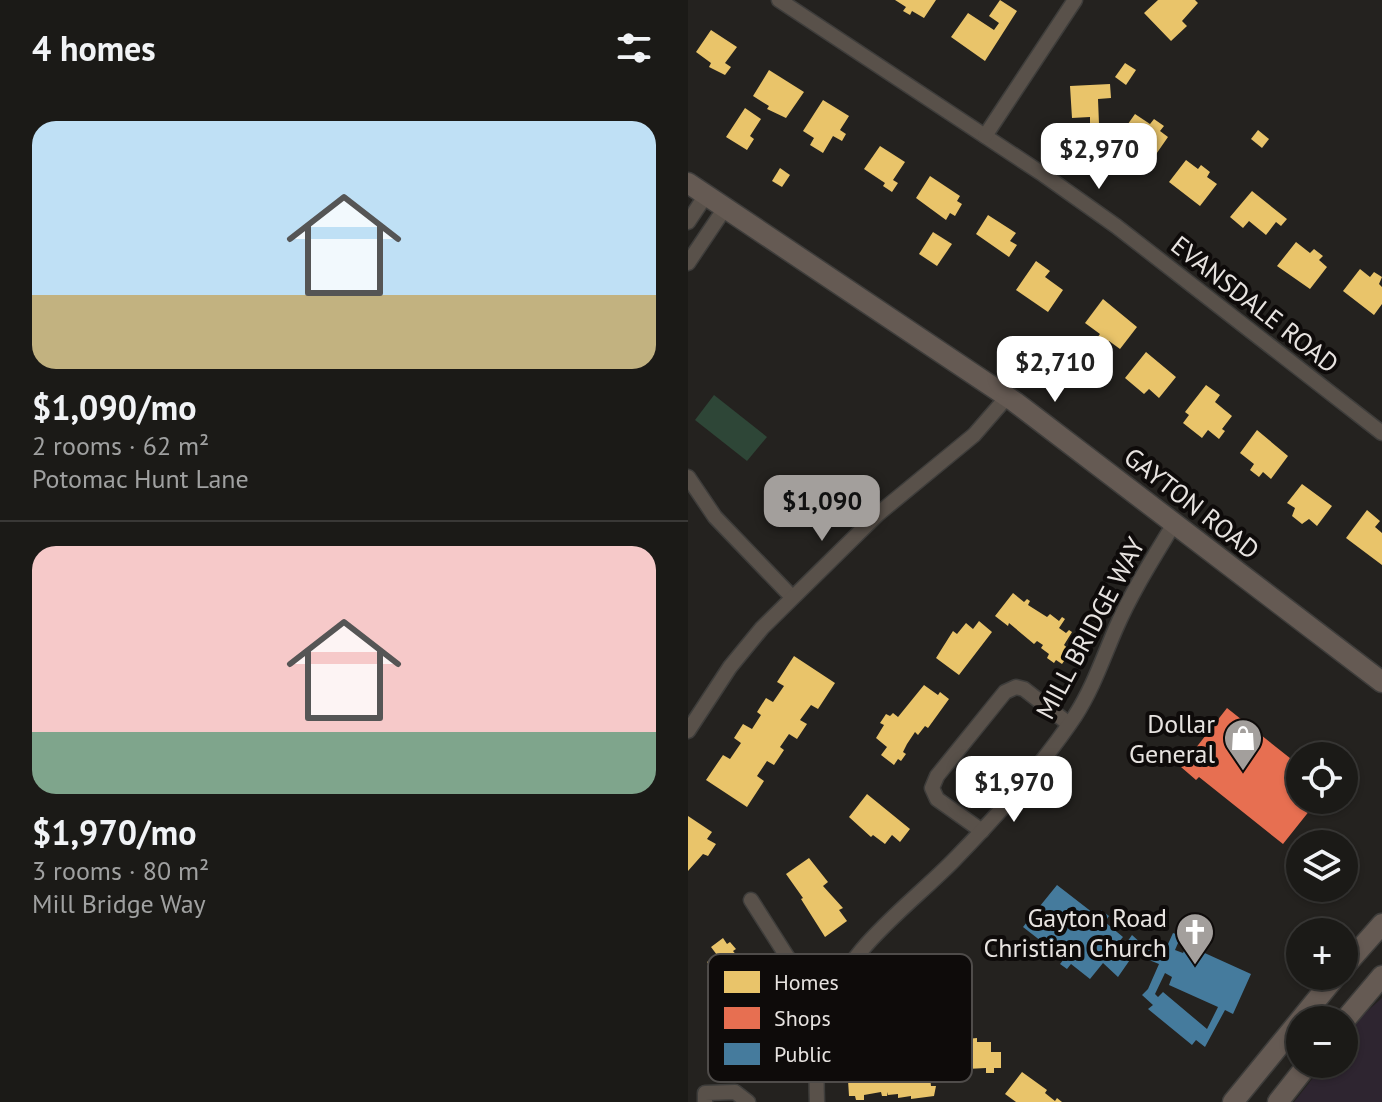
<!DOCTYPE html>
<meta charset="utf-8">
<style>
:root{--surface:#1b1a17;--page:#282724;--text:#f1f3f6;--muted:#a0a1a1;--line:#393836;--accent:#a39f9c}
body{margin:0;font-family:"PT Sans",sans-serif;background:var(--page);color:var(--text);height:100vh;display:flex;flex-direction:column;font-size:30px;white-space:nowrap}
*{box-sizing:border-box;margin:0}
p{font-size:26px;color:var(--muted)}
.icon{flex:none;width:44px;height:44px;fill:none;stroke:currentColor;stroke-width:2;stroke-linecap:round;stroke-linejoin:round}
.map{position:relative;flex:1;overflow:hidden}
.panel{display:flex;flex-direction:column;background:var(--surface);width:688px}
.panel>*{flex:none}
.buttons{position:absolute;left:598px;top:742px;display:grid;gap:16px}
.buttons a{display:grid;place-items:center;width:72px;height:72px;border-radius:50%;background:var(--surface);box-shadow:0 2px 6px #0004,0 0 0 2px var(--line);font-size:40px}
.price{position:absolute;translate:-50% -68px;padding:0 18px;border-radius:16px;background:#fff;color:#222;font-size:26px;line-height:52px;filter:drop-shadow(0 2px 4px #0008)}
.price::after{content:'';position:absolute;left:50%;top:48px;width:24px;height:18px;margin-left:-12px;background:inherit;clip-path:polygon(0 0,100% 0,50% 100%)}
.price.current{background:var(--accent);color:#111}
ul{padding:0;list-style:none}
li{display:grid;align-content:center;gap:16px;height:424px;padding:0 32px}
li+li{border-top:2px solid var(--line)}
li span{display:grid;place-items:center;height:248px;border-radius:24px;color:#555}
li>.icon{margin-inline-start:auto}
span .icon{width:144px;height:144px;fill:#fffc;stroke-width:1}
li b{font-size:34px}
h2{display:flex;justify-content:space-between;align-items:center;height:96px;padding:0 32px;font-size:34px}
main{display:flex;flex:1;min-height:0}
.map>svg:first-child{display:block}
.commercial{fill:#2e2530}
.green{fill:#2e4637}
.homes{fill:#e9c46a}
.shops{fill:#e76f51}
.public{fill:#457b9d;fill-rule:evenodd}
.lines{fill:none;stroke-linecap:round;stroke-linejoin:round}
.street-casing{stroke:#3e3d3b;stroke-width:17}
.secondary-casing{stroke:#3e3d3b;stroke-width:23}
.street{stroke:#59514a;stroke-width:14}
.secondary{stroke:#655a53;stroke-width:20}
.labels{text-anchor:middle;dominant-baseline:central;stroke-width:8;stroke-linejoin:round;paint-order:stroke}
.street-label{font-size:26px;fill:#e7e3e0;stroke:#0e0b0a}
.poi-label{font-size:26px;fill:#e7e3e0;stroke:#0e0b0a;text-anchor:end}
.key{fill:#0e0b0a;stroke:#4f4c4a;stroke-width:2}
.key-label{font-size:22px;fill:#e7e3e0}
</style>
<main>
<section class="panel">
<h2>4 homes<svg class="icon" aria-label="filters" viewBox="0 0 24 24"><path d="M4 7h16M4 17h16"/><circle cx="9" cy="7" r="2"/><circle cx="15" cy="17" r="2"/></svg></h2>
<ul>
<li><span style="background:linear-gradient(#bfe0f5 70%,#c2b280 0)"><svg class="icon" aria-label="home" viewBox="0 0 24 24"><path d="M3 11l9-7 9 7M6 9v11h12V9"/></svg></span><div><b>$1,090/mo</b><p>2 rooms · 62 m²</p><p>Potomac Hunt Lane</p></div></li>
<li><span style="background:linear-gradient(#f6c9c9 75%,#7fa58c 0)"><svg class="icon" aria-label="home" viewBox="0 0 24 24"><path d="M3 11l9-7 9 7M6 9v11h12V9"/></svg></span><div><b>$1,970/mo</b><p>3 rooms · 80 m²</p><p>Mill Bridge Way</p></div></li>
</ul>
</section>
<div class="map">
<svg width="694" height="1102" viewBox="0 0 694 1102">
<rect width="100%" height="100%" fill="#24221f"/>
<polygon class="commercial" points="694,998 694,1102 606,1102 636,1064 656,1064 656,1040 676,1014"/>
<polygon class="green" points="26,395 79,437 59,461 7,420"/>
<g class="homes">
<polygon points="207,0 248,0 236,18 224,11 222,15 215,11 218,7"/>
<polygon points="312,0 329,11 297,61 263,37 280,13 306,30 311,23 301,16"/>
<polygon points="470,0 507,0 510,3 494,21 499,26 483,41 456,13"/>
<polygon points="23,30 49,47 37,63 43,67 37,75 21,67 23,63 8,52"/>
<polygon points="437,63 448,70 438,85 427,77"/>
<polygon points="81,70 116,92 98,118 79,109 81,106 65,96"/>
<polygon points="422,84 423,98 410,99 411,124 402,124 402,117 384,118 382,86"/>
<polygon points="135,100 161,116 152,130 158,134 154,141 145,136 135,153 122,145 126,138 115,131"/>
<polygon points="57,108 73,119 62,136 66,139 59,150 38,137"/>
<polygon points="447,114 462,124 466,119 476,126 472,131 480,137 464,160 430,138"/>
<polygon points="570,130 581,139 574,148 563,139"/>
<polygon points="192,146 217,162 205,180 210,183 204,192 195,186 197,183 176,169"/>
<polygon points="498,160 510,169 513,165 522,172 519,177 529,184 512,206 481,182"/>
<polygon points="92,168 102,175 94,187 84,181"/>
<polygon points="242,176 272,196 269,201 274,204 267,216 262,213 258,220 228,198"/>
<polygon points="564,191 599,219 593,226 588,222 578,235 561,221 555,228 542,217"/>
<polygon points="300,215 328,233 322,241 329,245 321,257 288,234"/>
<polygon points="245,232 264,244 249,266 231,254"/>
<polygon points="608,242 622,253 626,249 635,256 631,260 639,267 622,289 589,266"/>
<polygon points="348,261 362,271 357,277 375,290 360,312 328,290"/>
<polygon points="672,269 682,277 686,272 694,277 691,284 694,287 694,304 686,315 655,291"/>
<polygon points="415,299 449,327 432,349 421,341 418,345 409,338 412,334 397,323"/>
<polygon points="458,352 488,377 471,398 461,389 456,394 437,378"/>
<polygon points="518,385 532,395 527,402 544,416 534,429 537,431 531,439 520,430 514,438 495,423 501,415 497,412"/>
<polygon points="569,430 600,456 583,479 575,472 571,477 562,470 566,464 552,453"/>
<polygon points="614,484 644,506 629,526 621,519 614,524 604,516 607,508 599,503"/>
<polygon points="679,510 692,521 687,527 694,533 694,565 658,538"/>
<polygon points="325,593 336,602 339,599 342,601 340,605 359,617 362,614 371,621 374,617 377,619 371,628 378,633 381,630 384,632 376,645 383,651 374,664 368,660 366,663 359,658 361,654 353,648 355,645 349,641 346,644 321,623 320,626 307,616"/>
<polygon points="291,621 304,632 271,675 248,658 265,631 269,634 278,623 285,629"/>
<polygon points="106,656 147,683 130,709 123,705 112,720 119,724 109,739 101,734 92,747 96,750 86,765 79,761 69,776 76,781 59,807 18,780 35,755 42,759 53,743 46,738 55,724 64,729 73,715 69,712 78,698 85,702 96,686 89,682"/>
<polygon points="236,685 250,695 252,692 261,699 240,728 237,726 230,735 227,732 219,744 215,752 218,754 213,761 210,759 206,765 193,755 199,747 188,738 196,725 192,723 198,714 202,716 205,713 210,717"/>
<polygon points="179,794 222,829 212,842 204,835 197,844 185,835 183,837 161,817"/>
<polygon points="0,816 24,832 19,839 28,844 20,856 15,854 0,871"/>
<polygon points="121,858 140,882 135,886 155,908 151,910 159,921 137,937 113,899 115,898 98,874"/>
<polygon points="35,938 39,944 42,942 48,949 45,951 60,969 58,971 66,982 65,990 74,1000 78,998 85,1008 82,1010 85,1014 72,1024 65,1016 52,1024 49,1022 55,1017 50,1010 41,1015 38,1012 43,1009 36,1000 41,996 33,986 35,984 19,962 29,955 23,947"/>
<polygon points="289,1038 289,1042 303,1042 303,1052 313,1052 313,1068 306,1068 306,1073 298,1073 298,1068 279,1069 278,1073 265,1070 265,1074 259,1074 257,1041"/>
<polygon points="200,1062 200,1067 215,1066 215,1070 241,1068 243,1086 248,1086 246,1096 223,1099 223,1096 210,1098 210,1094 200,1095 200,1092 199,1096 194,1096 193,1092 176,1095 176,1100 168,1100 167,1096 161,1096 160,1080 171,1079 170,1069 185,1068 184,1063"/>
<polygon points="334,1072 359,1090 357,1093 367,1101 369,1098 374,1102 328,1102 317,1094"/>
</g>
<polygon class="shops" points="539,708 612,766 612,800 630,800 595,844 511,777 508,780 493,767"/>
<path class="public" d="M369,885L409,916L413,910L421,916L417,922L435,937L422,953L428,958L444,935L455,945L476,953L485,933L493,936L487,950L495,953L499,945L563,974L545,1014L537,1010L517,1047L508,1040L504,1045L460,1009L465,1005L454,995L460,989L471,964L446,954L430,977L415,963L402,979L383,964L379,969L372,964L376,959L335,927ZM477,973L484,977L481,985L530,1007L519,1029L475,992L470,997L467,994Z"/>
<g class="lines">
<g class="street-casing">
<g id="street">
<polyline points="91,0 356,175 428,226 694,433"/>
<polyline points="297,136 387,0"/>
<polyline points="0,222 18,195"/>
<polyline points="0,263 37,208"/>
<polyline points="0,477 27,517 104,597"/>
<polyline points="0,731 42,667 74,628 190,514 286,435 319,397"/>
<polyline points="294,831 249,799 244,788 249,776 317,692 328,687 336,689 381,724"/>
<polyline points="63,900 114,980 141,1005"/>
<polyline points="17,1102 17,1093 47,1092 60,1102"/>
<path d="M129,1102C128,1074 128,1045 136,1018C155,950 219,908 266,860C309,816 352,768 387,716C405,688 415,658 428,628C444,591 466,557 487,522"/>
</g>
</g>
<g class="secondary-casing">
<g id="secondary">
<polyline points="0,183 327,402 694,682"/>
<polyline points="656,967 694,924"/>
<polyline points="656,1021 694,976"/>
<polyline points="545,1102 648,976"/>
<polyline points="590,1102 620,1064"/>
</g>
</g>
<use href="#street" class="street"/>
<use href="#secondary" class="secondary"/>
</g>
<defs>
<g id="shop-pin" transform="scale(2)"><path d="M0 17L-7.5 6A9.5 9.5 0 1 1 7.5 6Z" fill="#a39f9c" stroke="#0e0b0a"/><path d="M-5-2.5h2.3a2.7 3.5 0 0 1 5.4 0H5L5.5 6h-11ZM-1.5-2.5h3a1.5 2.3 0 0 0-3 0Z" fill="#fff"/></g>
<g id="church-pin" transform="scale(2)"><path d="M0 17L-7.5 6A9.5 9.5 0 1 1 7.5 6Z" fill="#a39f9c" stroke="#0e0b0a"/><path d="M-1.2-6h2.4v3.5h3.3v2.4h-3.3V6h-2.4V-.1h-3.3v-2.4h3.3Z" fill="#fff"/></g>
</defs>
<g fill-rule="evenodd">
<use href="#shop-pin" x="555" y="738"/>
<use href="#church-pin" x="507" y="932"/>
</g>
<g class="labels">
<g class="street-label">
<text transform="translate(567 304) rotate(38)">EVANSDALE ROAD</text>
<text transform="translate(504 503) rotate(38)">GAYTON ROAD</text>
<text transform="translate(402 628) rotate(-62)">MILL BRIDGE WAY</text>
</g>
<g class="poi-label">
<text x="527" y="723">Dollar<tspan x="527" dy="30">General</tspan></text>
<text x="479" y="917">Gayton Road<tspan x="479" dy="30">Christian Church</tspan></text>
</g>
</g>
<rect x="20" y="954" width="264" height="128" rx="12" class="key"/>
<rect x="36" y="971" width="36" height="22" fill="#e9c46a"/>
<rect x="36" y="1007" width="36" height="22" fill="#e76f51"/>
<rect x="36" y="1043" width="36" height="22" fill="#457b9d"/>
<g class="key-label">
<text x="86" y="990">Homes</text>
<text x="86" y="1026">Shops</text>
<text x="86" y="1062">Public</text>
</g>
</svg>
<div class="buttons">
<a><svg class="icon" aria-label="locate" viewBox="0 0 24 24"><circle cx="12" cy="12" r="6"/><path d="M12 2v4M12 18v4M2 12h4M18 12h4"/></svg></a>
<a><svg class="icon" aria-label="layers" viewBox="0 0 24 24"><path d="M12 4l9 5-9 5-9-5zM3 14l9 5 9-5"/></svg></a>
<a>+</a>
<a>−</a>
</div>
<b class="price" style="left:411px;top:191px">$2,970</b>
<b class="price" style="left:367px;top:404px">$2,710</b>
<b class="price current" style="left:134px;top:543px">$1,090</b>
<b class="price" style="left:326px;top:824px">$1,970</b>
</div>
</main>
